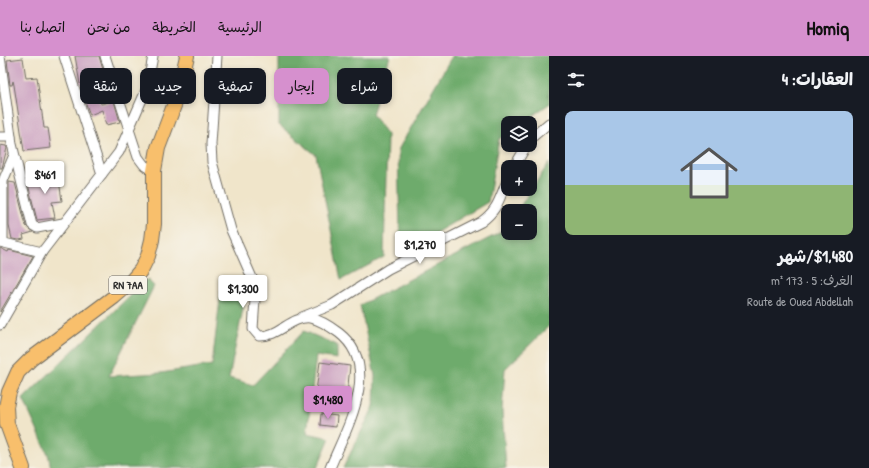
<!DOCTYPE html>
<html lang="ar">
<meta charset="utf-8">
<style>
:root{--surface:#171b24;--page:#242831;--text:#f1f3f6;--muted:#9ea1a6;--accent:#d690ce}
body{margin:0;font-family:"Patrick Hand","Playpen Sans Arabic",sans-serif;background:var(--page);color:var(--text);direction:rtl;height:100vh;display:flex;flex-direction:column;font-size:15px;white-space:nowrap}
*{box-sizing:border-box;margin:0}
p{font-size:13px;color:var(--muted)}
.icon{flex:none;width:22px;height:22px;fill:none;stroke:currentColor;stroke-width:2;stroke-linecap:round;stroke-linejoin:round}
.map{position:relative;flex:1;overflow:hidden;direction:ltr}
.drawer{display:flex;flex-direction:column;background:var(--surface);width:320px}
.drawer>*{flex:none}
.banner{position:absolute;left:12px;top:12px;width:380px;height:36px;direction:rtl;display:flex;gap:8px}
.controls{position:absolute;left:501px;top:60px;display:grid;gap:8px}
.controls a{display:grid;place-items:center;width:36px;height:36px;border-radius:8px;background:var(--surface);box-shadow:0 2px 6px #0003;font-size:20px}
.price{position:absolute;translate:-50% -34px;padding:0 9px;border-radius:4px;background:#fff;color:#222;font-size:13px;line-height:26px;filter:drop-shadow(0 1px 2px #0008)}
.price::after{content:'';position:absolute;left:50%;top:24px;width:12px;height:9px;margin-left:-6px;background:inherit;clip-path:polygon(0 0,100% 0,50% 100%)}
.price.current{background:var(--accent);color:#111}
ul{padding:0;list-style:none}
li{display:grid;align-content:center;gap:8px;height:212px;padding:0 16px}
li span{display:grid;place-items:center;height:124px;border-radius:8px;color:#555}
li>.icon{margin-inline-start:auto}
span .icon{width:72px;height:72px;fill:#fffc;stroke-width:1}
li b{font-size:17px}
h2{display:flex;justify-content:space-between;align-items:center;height:48px;padding:0 16px;font-size:17px}
.chip{padding:0 14px;border-radius:8px;background:var(--surface);box-shadow:0 2px 6px #0003;font-size:14px;line-height:36px}
.chip.current{background:var(--accent);color:#111}
header{display:flex;align-items:center;gap:24px;box-sizing:border-box;height:56px;padding:0 20px;background:var(--accent);color:#111}
header strong{font-size:19px}
nav{display:flex;gap:22px;margin-inline-start:auto;font-size:14px}
main{display:flex;flex:1;min-height:0}
.map>svg:first-child{display:block}
.forest{fill:#6eab6c;stroke:#4c6b4c}
.building{fill:#c99dbf}
.lines{fill:none;stroke-linecap:round;stroke-linejoin:round}
.minor-casing{stroke:#706c63;stroke-width:11}
.primary-casing{stroke:#706c63;stroke-width:16}
.minor{stroke:#fff;stroke-width:9}
.primary{stroke:#f8bf6c;stroke-width:14}
.labels{text-anchor:middle;dominant-baseline:central;stroke-width:4;stroke-linejoin:round;paint-order:stroke}
.shield{fill:#f7f3e8;stroke:#686764;stroke-width:1}
.shield-label{font-size:11px;font-weight:bold;fill:#2b2b2b}
</style>
<header>
<strong>Homiq</strong>
<nav><a>الرئيسية</a><a>الخريطة</a><a>من نحن</a><a>اتصل بنا</a></nav>
</header>
<main>
<section class="drawer">
<h2>العقارات: 4<svg class="icon" aria-label="filters" viewBox="0 0 24 24"><path d="M4 7h16M4 17h16"/><circle cx="9" cy="7" r="2"/><circle cx="15" cy="17" r="2"/></svg></h2>
<ul>
<li><span style="background:linear-gradient(#a9c7e8 60%,#8fb573 0)"><svg class="icon" aria-label="home" viewBox="0 0 24 24"><path d="M3 11l9-7 9 7M6 9v11h12V9"/></svg></span><div><b>$1,480/شهر</b><p>الغرف: 5 · 173 m²</p><p>Route de Oued Abdellah</p></div></li>
</ul>
</section>
<div class="map">
<svg width="549" height="412" viewBox="0 0 549 412">
<rect width="100%" height="100%" fill="#f7f3e8"/>
<filter id="ink" filterUnits="userSpaceOnUse"><feTurbulence type="fractalNoise" baseFrequency=".025" numOctaves="2"/><feDisplacementMap in="SourceGraphic" scale="8" xChannelSelector="R" yChannelSelector="G"/><feConvolveMatrix kernelMatrix="1 2 1 2 8 2 1 2 1" color-interpolation-filters="sRGB"/></filter>
<filter id="wash" filterUnits="userSpaceOnUse"><feTurbulence type="fractalNoise" baseFrequency=".012" numOctaves="4" result="noise"/><feDisplacementMap in="SourceGraphic" scale="16" xChannelSelector="R" yChannelSelector="G"/><feGaussianBlur stdDeviation="0.9" result="paint"/><feColorMatrix in="noise" values="0 0 0 0 0 0 0 0 0 0 0 0 0 0 0 0 0 1.4 0 .05"/><feComposite in="paint" operator="in"/></filter>
<g filter="url(#wash)">
<rect width="100%" height="100%" fill="#f0e5ca"/>
<g class="forest">
<polygon points="279,0 390,0 372,58 387,79 384,201 341,224 316,99 279,69"/>
<polygon points="452,0 549,0 549,48 522,67 508,67 508,77 499,83 488,146 432,179 400,178 398,94"/>
<polygon points="549,107 549,270 505,313 502,355 506,412 343,412 374,350 375,320 360,249 505,174 508,169 508,177 530,177 530,155 517,155"/>
<polygon points="147,223 154,230 109,320 161,317 212,309 221,235 246,238 229,322 253,329 304,275 337,289 337,303 316,300 307,377 330,382 317,412 51,412 48,398 23,343"/>
</g>
<g id="blocks">
<g class="building">
<polygon points="75,0 99,0 106,24 80,28"/>
<polygon points="23,2 26,22 37,21 44,72 48,72 51,92 24,95 14,29 13,25 12,29 10,29 7,4"/>
<polygon points="98,40 101,48 114,45 120,66 106,69 102,54 90,59 85,45"/>
<polygon points="0,89 6,90 7,92 2,112 0,112"/>
<polygon points="58,117 62,145 52,146 55,162 37,164 27,124"/>
<polygon points="9,126 15,127 26,170 33,176 23,179 24,183 19,184 12,183 9,170"/>
<polygon points="0,192 8,196 9,194 33,200 0,256"/>
<polygon points="320,306 350,310 347,339 316,335"/>
<polygon points="321,358 337,360 336,371 320,369"/>
</g>
</g>
</g>
<g filter="url(#ink)">
<use href="#blocks" fill-opacity="0" stroke="#706c63" stroke-width="1"/>
<g class="lines">
<g class="minor-casing">
<g id="minor">
<polyline points="0,0 12,88 32,169 37,172 63,167"/>
<polyline points="64,0 102,118"/>
<polyline points="105,0 138,101 144,109 154,115"/>
<path d="M217,0L211,88L212,106L231,174L253,224L255,243L253,273L259,280C279,281 291,260 310,262C321,264 331,271 339,277C383,311 346,373 330,412"/>
<polyline points="0,81 11,81"/>
<polyline points="530,83 549,67"/>
<polyline points="514,111 527,89"/>
<polyline points="0,186 42,196"/>
<polyline points="3,186 3,125 14,99"/>
<path d="M302,261L332,249L388,213L481,166C499,153 499,142 508,123"/>
<polyline points="0,269 42,196 119,96 147,32 153,0"/>
</g>
</g>
<g class="primary-casing">
<polyline id="primary" points="23,412 7,368 6,351 9,336 18,316 31,303 114,241 129,228 141,214 148,200 152,184 154,168 154,115 158,92 178,39 187,0"/>
</g>
<use href="#minor" class="minor"/>
<use href="#primary" class="primary"/>
</g>
</g>
<g class="labels">
<rect class="shield" x="109" y="220" width="38" height="18" rx="3"/>
<g class="shield-label">
<text x="128" y="229">RN 7AA</text>
</g>
</g>
</svg>
<div class="controls">
<a><svg class="icon" aria-label="layers" viewBox="0 0 24 24"><path d="M12 4l9 5-9 5-9-5zM3 14l9 5 9-5"/></svg></a>
<a>+</a>
<a>−</a>
</div>
<b class="price" style="left:45px;top:139px">$461</b>
<b class="price" style="left:420px;top:209px">$1,270</b>
<b class="price" style="left:243px;top:253px">$1,300</b>
<b class="price current" style="left:328px;top:364px">$1,480</b>
<div class="banner">
<a class="chip">شراء</a>
<a class="chip current">إيجار</a>
<a class="chip">تصفية</a>
<a class="chip">جديد</a>
<a class="chip">شقة</a>
</div>
</div>
</main>
